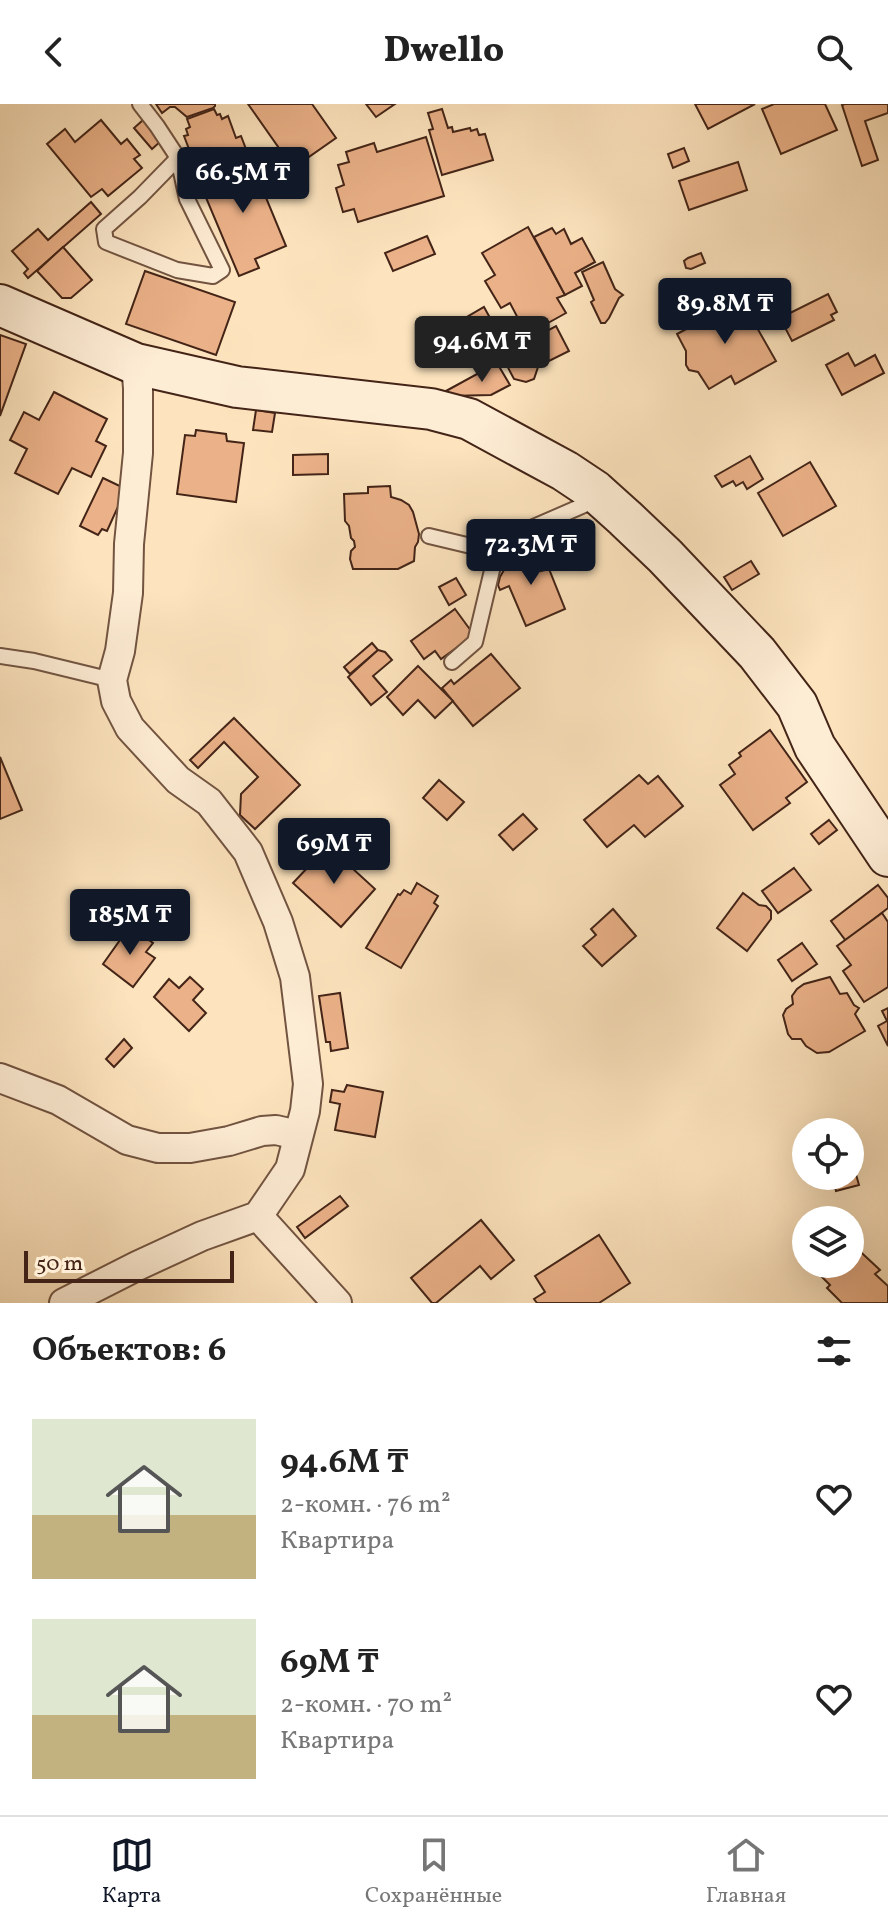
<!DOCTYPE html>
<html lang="ru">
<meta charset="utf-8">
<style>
:root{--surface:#fff;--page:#f2f2f2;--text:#222;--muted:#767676;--line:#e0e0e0;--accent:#111827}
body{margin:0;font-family:Vollkorn,serif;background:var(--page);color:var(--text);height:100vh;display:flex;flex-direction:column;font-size:30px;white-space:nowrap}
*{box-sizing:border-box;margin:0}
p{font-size:26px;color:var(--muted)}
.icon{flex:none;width:44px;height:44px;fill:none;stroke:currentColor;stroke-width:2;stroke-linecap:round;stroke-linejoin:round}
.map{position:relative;height:1199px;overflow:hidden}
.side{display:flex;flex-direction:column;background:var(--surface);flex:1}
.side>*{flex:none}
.buttons{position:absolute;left:792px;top:1014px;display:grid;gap:16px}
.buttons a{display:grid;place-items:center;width:72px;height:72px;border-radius:50%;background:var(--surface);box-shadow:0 8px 32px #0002;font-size:40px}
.scale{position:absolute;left:24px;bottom:20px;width:210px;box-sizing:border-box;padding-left:8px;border:4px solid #432417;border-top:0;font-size:22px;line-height:28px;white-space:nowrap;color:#432417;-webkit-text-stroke:6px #feedd5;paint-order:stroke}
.price{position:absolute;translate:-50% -68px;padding:0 18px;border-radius:8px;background:var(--accent);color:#fff;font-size:26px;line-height:52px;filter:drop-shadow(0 2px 4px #0008)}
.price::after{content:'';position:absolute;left:50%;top:48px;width:24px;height:18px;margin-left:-12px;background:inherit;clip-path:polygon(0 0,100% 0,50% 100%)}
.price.selected{background:#222;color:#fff}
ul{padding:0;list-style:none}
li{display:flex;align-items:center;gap:24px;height:200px;padding:0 32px}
li span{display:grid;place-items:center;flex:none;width:224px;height:160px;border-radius:0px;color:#555}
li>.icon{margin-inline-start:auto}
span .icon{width:96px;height:96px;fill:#fffc;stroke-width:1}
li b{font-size:34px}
h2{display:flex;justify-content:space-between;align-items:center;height:96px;padding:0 32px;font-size:34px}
header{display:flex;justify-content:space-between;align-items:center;height:104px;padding:0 32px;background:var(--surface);font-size:36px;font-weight:800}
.dock{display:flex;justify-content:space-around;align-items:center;height:112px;border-top:2px solid var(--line);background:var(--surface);font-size:22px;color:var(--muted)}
.dock a{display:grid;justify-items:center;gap:4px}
.dock .selected{color:var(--accent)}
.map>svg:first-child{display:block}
.building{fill:#ebb188;stroke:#432417;stroke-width:2}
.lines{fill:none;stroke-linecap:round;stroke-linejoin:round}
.lane-casing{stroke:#725441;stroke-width:18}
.street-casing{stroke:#725441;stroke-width:32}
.secondary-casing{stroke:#432417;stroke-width:44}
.lane{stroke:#feedd5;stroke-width:14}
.street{stroke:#feedd5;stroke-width:28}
.secondary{stroke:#feedd5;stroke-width:40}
</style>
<header><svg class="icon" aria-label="back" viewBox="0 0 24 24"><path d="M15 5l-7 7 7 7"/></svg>Dwello<svg class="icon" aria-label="search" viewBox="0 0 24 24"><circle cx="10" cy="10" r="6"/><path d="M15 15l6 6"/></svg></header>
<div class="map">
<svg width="888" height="1199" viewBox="0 0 888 1199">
<rect width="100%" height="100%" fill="#fde4be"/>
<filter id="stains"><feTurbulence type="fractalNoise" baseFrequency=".0025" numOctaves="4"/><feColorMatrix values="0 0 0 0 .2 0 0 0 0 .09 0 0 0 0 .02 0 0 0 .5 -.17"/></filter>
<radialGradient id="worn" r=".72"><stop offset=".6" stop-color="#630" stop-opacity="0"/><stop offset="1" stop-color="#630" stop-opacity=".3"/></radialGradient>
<g class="building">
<polygon points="156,0 215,0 215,2 213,4 187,13 175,3 170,3 162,9"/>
<polygon points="248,0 312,0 336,34 293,64"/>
<polygon points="366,0 395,0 376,13"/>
<polygon points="695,0 755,0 708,25"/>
<polygon points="774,0 825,0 837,26 781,50 762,5"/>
<polygon points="845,0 888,0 888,9 865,17 878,56 862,62 842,1"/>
<polygon points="214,5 217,11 220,10 222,15 228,12 236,34 241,32 249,53 199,71 184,32 188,31 186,25 190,23 187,15"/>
<polygon points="442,5 448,24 452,23 453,28 470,24 471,27 477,25 479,31 485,30 493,56 442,71 429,26 433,25 428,9"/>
<polygon points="101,16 121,40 127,35 140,51 134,55 142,64 108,92 102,85 91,93 47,40 65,25 75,38"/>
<polygon points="143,16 161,37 152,45 134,24"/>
<polygon points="426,33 444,92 358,118 354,105 343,108 336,84 344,81 338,61 349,58 346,48 374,39 377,48"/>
<polygon points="684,44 689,57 673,64 668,50"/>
<polygon points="250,55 286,142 255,155 259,164 239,172 199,77"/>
<polygon points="738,58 747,86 689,106 679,77"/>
<polygon points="91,98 101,110 28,174 24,169 28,165 12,147 38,125 48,136"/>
<polygon points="528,123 565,191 557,194 566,209 539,224 534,216 522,222 510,199 501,204 485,177 495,171 482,149"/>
<polygon points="552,124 556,130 564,125 571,140 582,134 595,158 575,169 582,182 565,191 534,133"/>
<polygon points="427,132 435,150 393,167 385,149"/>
<polygon points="63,143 92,176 71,194 62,194 37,167"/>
<polygon points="701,149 705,159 691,165 686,164 684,157 688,154"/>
<polygon points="603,158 615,185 623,191 619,194 609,214 605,219 601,219 591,198 594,196 582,168"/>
<polygon points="145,167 235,198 216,251 126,220"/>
<polygon points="828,190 837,208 831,211 834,216 792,237 780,214"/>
<polygon points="733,196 742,211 748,208 776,257 735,280 731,272 709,285 698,268 689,266 686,261 686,247 677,230 692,222 689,217 714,203 716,206"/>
<polygon points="484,203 495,223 465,241 453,221"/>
<polygon points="556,222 569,247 543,260 530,236"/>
<polygon points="0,231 26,240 0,312"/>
<polygon points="527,242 538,263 534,275 526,278 514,275 503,254"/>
<polygon points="848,249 855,262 875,251 884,269 842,291 826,261"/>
<polygon points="497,259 510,281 491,291 449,292 446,287"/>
<polygon points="54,288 107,315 96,337 106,342 91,373 72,364 58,390 15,369 27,345 10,336 24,308 39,316"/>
<polygon points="256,306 275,309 272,328 253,326"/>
<polygon points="196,326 226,330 227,337 244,339 236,398 177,390 185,331 195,332"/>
<polygon points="328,350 328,370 293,371 293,351"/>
<polygon points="750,352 763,375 747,385 743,378 736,382 733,377 722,383 715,372"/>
<polygon points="810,358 836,402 783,432 758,389"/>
<polygon points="103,374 126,385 107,427 102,425 98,431 80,422"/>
<polygon points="390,382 391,393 401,396 409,401 413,408 419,430 418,438 415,443 414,457 398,465 353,465 350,455 351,447 355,443 354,437 351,434 349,422 345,417 344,390 368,389 368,383"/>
<polygon points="530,441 541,467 549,465 565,505 526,522 509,482 500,486 498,481 500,473 514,448"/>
<polygon points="751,457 759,470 732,486 724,473"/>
<polygon points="456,474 466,491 449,501 439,483"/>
<polygon points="455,505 474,531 441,555 435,547 424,555 411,537"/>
<polygon points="372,539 378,546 350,570 344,563"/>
<polygon points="378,546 385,548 392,556 373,572 387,588 371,601 348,573"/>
<polygon points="491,550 520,584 473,622 442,584 451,576 454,580"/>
<polygon points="418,562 453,597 435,614 418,596 403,611 387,593"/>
<polygon points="234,614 300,681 255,725 240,711 241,690 258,673 224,638 198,664 190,656"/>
<polygon points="770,626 807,678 786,694 790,699 753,726 720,681 735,670 729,661 741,652 739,649"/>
<polygon points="0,653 22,706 0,715"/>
<polygon points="639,671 648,680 658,672 683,702 645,733 634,721 607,743 584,716"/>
<polygon points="439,676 464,698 447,716 423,694"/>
<polygon points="523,710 537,725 513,746 499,731"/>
<polygon points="829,716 837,726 819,740 811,730"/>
<polygon points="328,742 375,785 341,823 293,779"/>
<polygon points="794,764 811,786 778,809 762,787"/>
<polygon points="417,779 438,792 434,799 438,802 401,864 366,844 398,790 400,791 404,786 411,790"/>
<polygon points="878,781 888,794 888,804 846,837 831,817"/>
<polygon points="743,789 759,801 766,802 771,807 771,815 747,847 717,824"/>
<polygon points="613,805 636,832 602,862 583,842 596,831 591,825"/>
<polygon points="882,809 888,818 888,883 864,898 843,867 851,861 837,842"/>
<polygon points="130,822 153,839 146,848 155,854 133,883 103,860"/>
<polygon points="802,839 817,860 792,877 778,856"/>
<polygon points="190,873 203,885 193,896 206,909 189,927 154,893 169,875 179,884"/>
<polygon points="830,873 840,890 847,889 854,901 859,904 855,910 865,927 829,948 817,949 806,942 801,935 792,935 788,930 783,911 786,905 793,900 792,892 797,885 804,880"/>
<polygon points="340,889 348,944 331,947 330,938 326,938 319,892"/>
<polygon points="888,904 888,942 878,922 887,917 882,907"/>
<polygon points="124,935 132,944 114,963 106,955"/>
<polygon points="347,981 383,988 375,1033 335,1026 340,1000 330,998 332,986 344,988"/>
<polygon points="855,1067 859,1081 836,1087 835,1083 829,1084 826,1075 837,1072 850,1072 850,1069"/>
<polygon points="340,1092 348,1102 305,1134 297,1123"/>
<polygon points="481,1116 514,1156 491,1175 480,1162 436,1199 432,1199 411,1174"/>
<polygon points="599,1131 630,1179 599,1199 537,1199 534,1195 545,1188 535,1172"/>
<polygon points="850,1138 880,1166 875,1170 888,1182 888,1199 842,1199 827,1184 830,1181 814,1165 819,1160 850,1160"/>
</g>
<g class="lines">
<g class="lane-casing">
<g id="lane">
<polyline points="140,0 157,22 178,54 187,95 222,166 213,172 177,166 106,138 104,125 140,93 178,54"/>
<polyline points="429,432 471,442 498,441"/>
<polyline points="0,552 34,557 112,576"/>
<polyline points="452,558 475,538 498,441 522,428 598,395"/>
</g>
</g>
<g class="street-casing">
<g id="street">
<polyline points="0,974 58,996 127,1036 158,1044 190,1044 229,1037 262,1027 276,1026 298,1031"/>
<polyline points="258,1112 337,1199"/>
<polyline points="64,1199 137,1162 202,1132 258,1112 290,1065 305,1007 308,980 295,873 278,818 248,748 209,698 178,676 130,624 116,597 112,576 120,547 128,489 129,440 138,349 138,284 136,260"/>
</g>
</g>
<g class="secondary-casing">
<polyline id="secondary" points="0,201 136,260 237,283 431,305 469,315 565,367 595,387 625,414 665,452 757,549 797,601 815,643 888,752"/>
</g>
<use href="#lane" class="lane"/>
<use href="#street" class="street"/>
<use href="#secondary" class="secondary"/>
</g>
<rect width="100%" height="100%" filter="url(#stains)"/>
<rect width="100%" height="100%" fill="url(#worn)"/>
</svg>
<div class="buttons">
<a><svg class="icon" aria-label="locate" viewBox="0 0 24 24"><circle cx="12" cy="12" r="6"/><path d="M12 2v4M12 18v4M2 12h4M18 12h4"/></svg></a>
<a><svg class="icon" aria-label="layers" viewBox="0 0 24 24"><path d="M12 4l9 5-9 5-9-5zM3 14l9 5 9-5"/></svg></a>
</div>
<div class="scale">50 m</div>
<b class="price" style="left:243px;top:111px">66.5M ₸</b>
<b class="price" style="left:725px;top:242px">89.8M ₸</b>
<b class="price selected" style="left:482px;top:280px">94.6M ₸</b>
<b class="price" style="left:531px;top:483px">72.3M ₸</b>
<b class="price" style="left:334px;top:782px">69M ₸</b>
<b class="price" style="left:130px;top:853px">185M ₸</b>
</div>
<section class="side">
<h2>Объектов: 6<svg class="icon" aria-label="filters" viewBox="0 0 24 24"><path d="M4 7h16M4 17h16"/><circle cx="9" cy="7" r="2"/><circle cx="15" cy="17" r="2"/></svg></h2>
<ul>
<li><span style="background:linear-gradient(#dfe7d0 60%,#c2b280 0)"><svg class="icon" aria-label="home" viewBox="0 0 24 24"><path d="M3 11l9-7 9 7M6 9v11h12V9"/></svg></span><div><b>94.6M ₸</b><p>2-комн. · 76 m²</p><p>Квартира</p></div><svg class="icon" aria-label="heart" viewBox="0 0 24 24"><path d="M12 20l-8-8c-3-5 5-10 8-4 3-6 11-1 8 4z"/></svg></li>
<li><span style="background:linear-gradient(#dfe7d0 60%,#c2b280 0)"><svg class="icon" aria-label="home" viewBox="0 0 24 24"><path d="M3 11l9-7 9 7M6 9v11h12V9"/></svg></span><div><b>69M ₸</b><p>2-комн. · 70 m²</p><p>Квартира</p></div><svg class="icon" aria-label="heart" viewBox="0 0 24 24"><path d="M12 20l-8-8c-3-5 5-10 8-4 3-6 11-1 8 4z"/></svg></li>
</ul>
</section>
<nav class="dock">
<a class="selected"><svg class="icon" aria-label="map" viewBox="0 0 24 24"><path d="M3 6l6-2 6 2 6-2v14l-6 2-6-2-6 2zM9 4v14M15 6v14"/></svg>Карта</a>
<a><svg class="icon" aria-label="saved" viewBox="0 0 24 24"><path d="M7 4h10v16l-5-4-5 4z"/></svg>Сохранённые</a>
<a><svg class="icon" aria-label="home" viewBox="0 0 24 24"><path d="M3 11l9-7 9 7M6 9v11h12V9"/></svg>Главная</a>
</nav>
